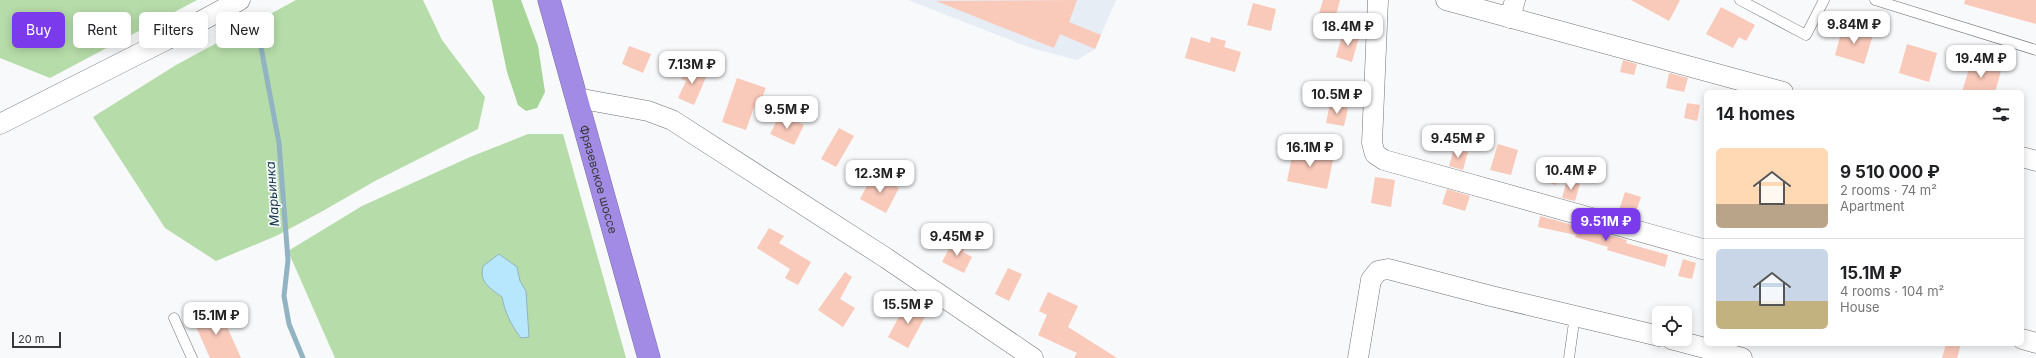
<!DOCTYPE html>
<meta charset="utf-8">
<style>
:root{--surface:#fff;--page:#f2f2f2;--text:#202124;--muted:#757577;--line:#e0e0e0;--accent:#7c3aed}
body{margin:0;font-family:Inter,sans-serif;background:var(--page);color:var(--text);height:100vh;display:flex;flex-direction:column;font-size:15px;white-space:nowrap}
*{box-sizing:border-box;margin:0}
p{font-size:13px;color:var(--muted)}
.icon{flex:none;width:22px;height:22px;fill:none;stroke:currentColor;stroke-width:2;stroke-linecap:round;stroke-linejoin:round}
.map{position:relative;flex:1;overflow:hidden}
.details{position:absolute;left:1704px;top:90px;width:320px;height:256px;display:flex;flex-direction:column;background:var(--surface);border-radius:6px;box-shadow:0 2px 10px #0003}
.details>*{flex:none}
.guide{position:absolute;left:12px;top:12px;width:380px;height:36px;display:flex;gap:8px}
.controls{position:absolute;left:1652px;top:306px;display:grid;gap:8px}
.controls a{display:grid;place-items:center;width:40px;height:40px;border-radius:6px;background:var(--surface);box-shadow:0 2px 10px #0003;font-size:20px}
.scale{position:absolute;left:12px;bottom:10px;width:49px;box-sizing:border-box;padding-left:4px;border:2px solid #393a3a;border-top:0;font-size:11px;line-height:14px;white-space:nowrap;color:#393a3a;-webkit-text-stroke:3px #f8f9fb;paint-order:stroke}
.price{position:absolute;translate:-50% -34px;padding:0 9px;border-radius:8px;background:#fff;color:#222;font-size:13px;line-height:26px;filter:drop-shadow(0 1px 2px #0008)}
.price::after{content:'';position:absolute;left:50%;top:24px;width:12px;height:9px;margin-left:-6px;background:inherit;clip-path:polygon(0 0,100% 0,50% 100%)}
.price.current{background:var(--accent);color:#fff}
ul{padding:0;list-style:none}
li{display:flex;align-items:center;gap:12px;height:100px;padding:0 12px}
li+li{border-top:1px solid var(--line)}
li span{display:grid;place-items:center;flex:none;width:112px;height:80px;border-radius:6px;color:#555}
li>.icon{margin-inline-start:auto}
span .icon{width:48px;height:48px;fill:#fffc;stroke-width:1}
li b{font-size:17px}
h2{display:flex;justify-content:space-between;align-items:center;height:48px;padding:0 12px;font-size:17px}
.chip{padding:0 14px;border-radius:6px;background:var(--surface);box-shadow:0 2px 10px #0003;font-size:14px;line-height:36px}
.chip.current{background:var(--accent);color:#fff}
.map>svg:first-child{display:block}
.built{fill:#e7edf5}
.green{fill:#b6dca9}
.forest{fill:#a7d597}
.water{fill:#b7e7fd;stroke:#91b3c2}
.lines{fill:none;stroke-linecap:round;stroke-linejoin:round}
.stream{stroke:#91b3c2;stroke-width:5}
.building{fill:#f9c9ba}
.lane-casing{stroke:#707173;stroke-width:11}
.street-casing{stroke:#707173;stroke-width:21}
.highway-casing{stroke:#7d6fa8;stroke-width:23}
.lane{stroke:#fff;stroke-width:10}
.street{stroke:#fff;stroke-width:20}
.highway{stroke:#a28be4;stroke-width:22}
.labels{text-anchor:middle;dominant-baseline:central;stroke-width:3.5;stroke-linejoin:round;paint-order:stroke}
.street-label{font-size:12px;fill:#393a3a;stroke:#f8f9fb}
.water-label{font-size:13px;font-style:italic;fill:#173e4d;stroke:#f8f9fb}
</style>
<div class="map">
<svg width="2036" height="358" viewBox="0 0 2036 358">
<rect width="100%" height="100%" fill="#f8f9fb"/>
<polygon class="built" points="908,0 1116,0 1095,49 1077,60 1031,48"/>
<g class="green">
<polygon points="0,0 197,0 50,78 0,58"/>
<polygon points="296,0 423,0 442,40 485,97 478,129 375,181 321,212 276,236 216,261 165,228 93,117 176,65"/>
<polygon points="528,134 563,134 626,358 335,358 288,251 362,206 470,157"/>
</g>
<polygon class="forest" points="492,0 521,0 538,46 545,92 537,108 526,111 518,105 507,72"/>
<path class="water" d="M499,254L517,267L520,281L526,291L529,337L521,338C511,325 505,313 502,297C490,288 479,283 483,266Z"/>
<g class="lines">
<polyline class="stream" points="257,26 279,143 288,260 284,296 289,324 303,358"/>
</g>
<g class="building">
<polygon points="1077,0 1069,22 1101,35 1095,49 1060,34 1054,48 936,1"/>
<polygon points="1323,0 1340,0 1330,38 1313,34"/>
<polygon points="1631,0 1680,0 1669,21"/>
<polygon points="1965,0 2036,0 2036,24 1964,4"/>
<polygon points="1253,3 1276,9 1271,31 1247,25"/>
<polygon points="1721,7 1755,25 1746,41 1739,37 1733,48 1706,34"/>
<polygon points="1843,26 1873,35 1864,64 1835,55"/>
<polygon points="1343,32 1359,37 1352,62 1336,57"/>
<polygon points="1191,37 1210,43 1211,37 1226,41 1224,47 1241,52 1235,72 1185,58"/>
<polygon points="1907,44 1937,53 1929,82 1899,73"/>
<polygon points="629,46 651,54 643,73 622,64"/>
<polygon points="1623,60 1637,64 1634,75 1620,72"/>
<polygon points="1971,62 2001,71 1995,92 1962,92"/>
<polygon points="687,67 707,75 694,105 678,98 686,81 681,79"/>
<polygon points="1669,73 1688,78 1684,92 1666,88"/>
<polygon points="737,78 766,88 761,100 757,99 746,130 722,122"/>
<polygon points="1330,103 1348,108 1344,126 1326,123"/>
<polygon points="1687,103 1700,105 1697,121 1684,118"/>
<polygon points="780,114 804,125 794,145 770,134"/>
<polygon points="839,128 854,136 836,167 821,159"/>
<polygon points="1498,144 1518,150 1511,175 1490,170"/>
<polygon points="1294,147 1334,155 1327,189 1287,181"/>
<polygon points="1454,148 1468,152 1463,170 1449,166"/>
<polygon points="1546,169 1559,172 1556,185 1543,181"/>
<polygon points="873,174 899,188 886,213 860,199"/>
<polygon points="1375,177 1395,180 1391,207 1371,203"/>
<polygon points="1567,180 1580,184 1575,201 1562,198"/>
<polygon points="1447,189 1470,196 1465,211 1442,204"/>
<polygon points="1625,192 1641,197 1634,218 1618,213"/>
<polygon points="1540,216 1627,240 1626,243 1668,255 1665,267 1607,250 1608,247 1575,237 1576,235 1538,227"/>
<polygon points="769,228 784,236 779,243 811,262 798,285 785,278 790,269 757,248"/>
<polygon points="953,241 966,247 963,252 972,257 964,273 942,262"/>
<polygon points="1683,259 1696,263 1692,279 1678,276"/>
<polygon points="1008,268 1022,274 1009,301 995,294"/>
<polygon points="845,272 852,277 840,299 855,308 843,327 818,310"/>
<polygon points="1048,292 1078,306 1068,327 1117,358 1074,358 1077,353 1038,335 1047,315 1039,311"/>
<polygon points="907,302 927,313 908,348 888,337"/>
<polygon points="219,309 241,358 210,358 193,320"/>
<polygon points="1946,344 1961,344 1957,358 1942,358"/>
</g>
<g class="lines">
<g class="lane-casing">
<g id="lane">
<polyline points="1740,0 1806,35 1824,0"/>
<polyline points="1875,0 2036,50"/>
<polyline points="174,318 192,358"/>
<polyline points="1569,358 1575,315"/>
</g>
</g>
<g class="street-casing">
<g id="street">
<polyline points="1378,0 1372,143 1375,154 1384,160 1706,250"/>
<polyline points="1446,0 1783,92"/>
<polyline points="1510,18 1515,0"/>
<polyline points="577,98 648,111 672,120 886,258 1033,358"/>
<polyline points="0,124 166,40 240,0"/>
<polyline points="2022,157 2036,161"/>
<polyline points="1671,339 1742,358"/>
<polyline points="2022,339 2036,343"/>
<polyline points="1358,358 1371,280 1378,271 1388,269 1491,296 1659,336"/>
</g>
</g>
<g class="highway-casing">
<g id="highway">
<path id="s1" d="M549,0L649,358"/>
</g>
</g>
<use href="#lane" class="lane"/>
<use href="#street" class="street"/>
<use href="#highway" class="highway"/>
</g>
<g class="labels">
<g class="street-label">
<text stroke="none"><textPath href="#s1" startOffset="186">Фрязевское шоссе</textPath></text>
</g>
<g class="water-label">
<text transform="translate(272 194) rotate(-94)">Марьинка</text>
</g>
</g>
</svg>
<div class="controls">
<a><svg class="icon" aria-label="locate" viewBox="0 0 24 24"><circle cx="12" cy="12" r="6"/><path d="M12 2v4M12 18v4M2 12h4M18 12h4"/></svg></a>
</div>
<div class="scale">20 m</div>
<b class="price" style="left:1854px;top:45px">9.84M ₽</b>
<b class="price" style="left:1348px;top:47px">18.4M ₽</b>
<b class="price" style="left:1981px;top:79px">19.4M ₽</b>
<b class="price" style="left:692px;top:85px">7.13M ₽</b>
<b class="price" style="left:1337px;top:115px">10.5M ₽</b>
<b class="price" style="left:787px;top:130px">9.5M ₽</b>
<b class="price" style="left:1458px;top:159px">9.45M ₽</b>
<b class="price" style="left:1310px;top:168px">16.1M ₽</b>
<b class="price" style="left:1571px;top:191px">10.4M ₽</b>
<b class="price" style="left:880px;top:194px">12.3M ₽</b>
<b class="price current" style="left:1606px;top:242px">9.51M ₽</b>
<b class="price" style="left:957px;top:257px">9.45M ₽</b>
<b class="price" style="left:908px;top:325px">15.5M ₽</b>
<b class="price" style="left:216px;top:336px">15.1M ₽</b>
<div class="guide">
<a class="chip current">Buy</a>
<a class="chip">Rent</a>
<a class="chip">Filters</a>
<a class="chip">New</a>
</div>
<section class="details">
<h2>14 homes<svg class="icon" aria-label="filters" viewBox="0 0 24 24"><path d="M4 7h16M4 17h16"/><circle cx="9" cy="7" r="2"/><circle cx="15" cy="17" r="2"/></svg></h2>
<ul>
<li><span style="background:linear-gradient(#ffd9b3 70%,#b9a48a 0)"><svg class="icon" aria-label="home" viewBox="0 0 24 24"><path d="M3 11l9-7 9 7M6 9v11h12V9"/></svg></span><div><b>9 510 000 ₽</b><p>2 rooms · 74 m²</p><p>Apartment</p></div></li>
<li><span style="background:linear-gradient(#c9d6e8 65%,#c2b280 0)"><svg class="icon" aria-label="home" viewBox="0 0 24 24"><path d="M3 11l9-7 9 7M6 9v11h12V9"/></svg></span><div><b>15.1M ₽</b><p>4 rooms · 104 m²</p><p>House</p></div></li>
</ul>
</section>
</div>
